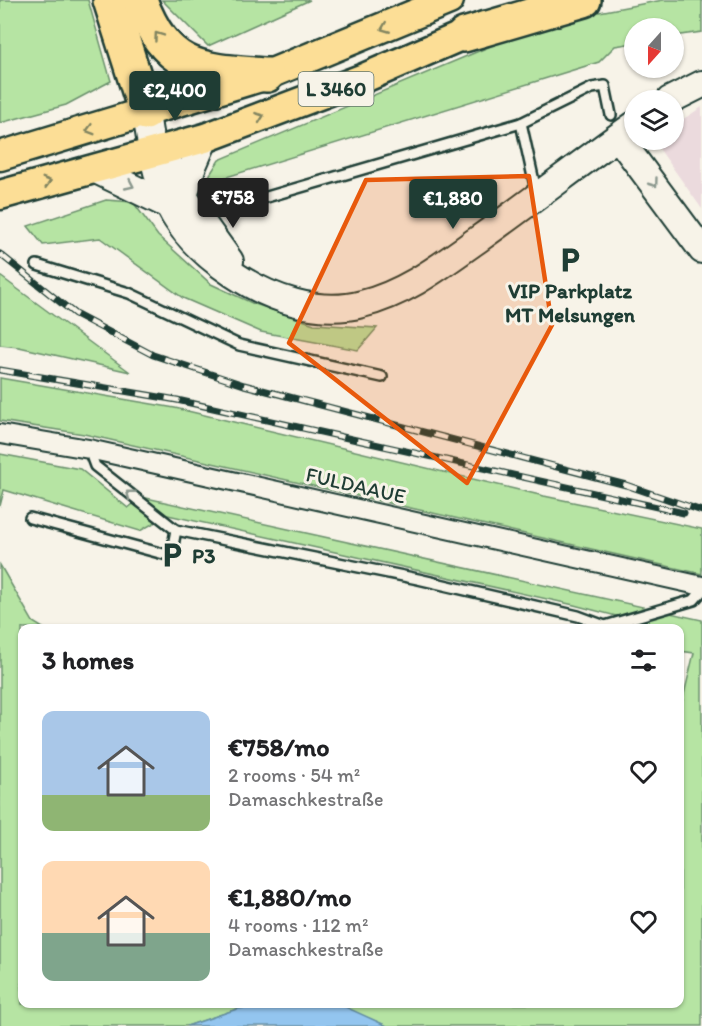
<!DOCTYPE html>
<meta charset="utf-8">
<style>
:root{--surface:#fff;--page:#f6f6f6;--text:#202124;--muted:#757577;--accent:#1f3d34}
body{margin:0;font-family:Itim,sans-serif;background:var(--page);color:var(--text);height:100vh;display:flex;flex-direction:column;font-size:22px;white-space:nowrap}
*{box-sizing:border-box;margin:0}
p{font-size:20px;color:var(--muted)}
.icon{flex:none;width:33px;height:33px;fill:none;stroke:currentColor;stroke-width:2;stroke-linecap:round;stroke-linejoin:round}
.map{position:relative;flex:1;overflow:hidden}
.details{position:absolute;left:18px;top:624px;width:666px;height:384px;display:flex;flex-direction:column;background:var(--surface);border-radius:12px;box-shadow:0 2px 4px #0004}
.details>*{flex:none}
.needle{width:39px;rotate:201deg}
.fabs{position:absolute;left:624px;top:18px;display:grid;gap:12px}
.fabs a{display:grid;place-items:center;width:60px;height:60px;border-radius:50%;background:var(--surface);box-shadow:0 2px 4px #0004;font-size:30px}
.price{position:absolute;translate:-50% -51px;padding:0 14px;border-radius:6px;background:var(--accent);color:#fff;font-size:20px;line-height:39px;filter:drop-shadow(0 2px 3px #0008)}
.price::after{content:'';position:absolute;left:50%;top:36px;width:18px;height:14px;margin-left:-9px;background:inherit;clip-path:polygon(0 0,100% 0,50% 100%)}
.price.active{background:#222;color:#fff}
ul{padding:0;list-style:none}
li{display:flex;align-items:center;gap:18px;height:150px;padding:0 24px}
li span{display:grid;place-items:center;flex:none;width:168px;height:120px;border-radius:12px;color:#555}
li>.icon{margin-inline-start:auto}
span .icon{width:72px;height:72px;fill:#fffc;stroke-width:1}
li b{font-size:26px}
h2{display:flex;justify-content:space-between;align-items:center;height:72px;padding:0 24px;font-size:26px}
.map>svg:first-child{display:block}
.built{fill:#ebdadd}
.green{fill:#b6e4a3;stroke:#6a906c;stroke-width:1.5}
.water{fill:#93c5ef;stroke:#658fa4;stroke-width:1.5}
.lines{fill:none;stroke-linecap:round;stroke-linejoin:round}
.lane-casing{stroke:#1f3d34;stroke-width:14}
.street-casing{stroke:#1f3d34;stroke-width:22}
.secondary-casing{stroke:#1f3d34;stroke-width:30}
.primary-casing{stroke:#1f3d34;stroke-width:33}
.highway-casing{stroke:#1f3d34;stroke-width:38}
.lane{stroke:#f7f3e8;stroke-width:9}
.street{stroke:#f7f3e8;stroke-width:18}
.secondary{stroke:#f7f3e8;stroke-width:26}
.primary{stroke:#fcde96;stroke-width:28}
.highway{stroke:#fcde96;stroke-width:33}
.rail-casing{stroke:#1f3d34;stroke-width:7}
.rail{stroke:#f7f3e8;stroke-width:4.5;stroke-dasharray:14;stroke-linecap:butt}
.oneway{stroke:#828560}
.oneway2{stroke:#8b988e}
.marked{fill:#e8590c;fill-opacity:0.2;stroke:#e8590c;stroke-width:4.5;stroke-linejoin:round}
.labels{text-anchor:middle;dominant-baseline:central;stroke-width:6;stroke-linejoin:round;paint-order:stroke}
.shield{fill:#f7f3e8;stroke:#60746a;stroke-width:1.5}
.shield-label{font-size:20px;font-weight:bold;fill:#1f3d34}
.poi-label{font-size:21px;font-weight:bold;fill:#1f3d34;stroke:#f7f3e8}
.street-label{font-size:21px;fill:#1f3d34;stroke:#f7f3e8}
</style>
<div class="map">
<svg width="702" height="1026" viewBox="0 0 702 1026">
<rect width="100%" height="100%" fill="#f7f3e8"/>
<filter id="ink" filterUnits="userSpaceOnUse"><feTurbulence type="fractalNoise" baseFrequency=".0167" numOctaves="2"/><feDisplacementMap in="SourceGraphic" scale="12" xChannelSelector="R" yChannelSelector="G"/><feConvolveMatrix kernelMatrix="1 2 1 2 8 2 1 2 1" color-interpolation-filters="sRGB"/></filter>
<g filter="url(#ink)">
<polygon class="built" points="702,107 702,209 653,140 674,140 674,125"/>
<g class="green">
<polygon points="0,0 88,0 111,81 66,105 0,123"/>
<polygon points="162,0 310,0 208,46"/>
<polygon points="663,0 702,0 702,32 674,36 674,28 634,28 634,43 615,46 599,62 204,184 219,160 498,43 562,19"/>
<polygon points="106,200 133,202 158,236 211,284 252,303 314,324 377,328 358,350 261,332 183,298 100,238 43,245 28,226"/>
<polygon points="0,276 130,372 19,347 0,345"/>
<polygon points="0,378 175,408 544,496 702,529 702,574 84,434 0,421"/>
<polygon points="0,454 80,469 128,508 142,497 702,620 702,1026 387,1026 335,1004 680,1004 680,711 694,653 680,651 680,628 630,628 628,619 574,605 168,515 140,531 4,490 0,506"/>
<polygon points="0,565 33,622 43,628 22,628 22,1004 278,1004 237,1009 187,1026 0,1026"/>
</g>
<polygon class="water" points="278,1004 339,1004 387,1026 187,1026 237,1009"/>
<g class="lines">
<g class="lane-casing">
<g id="lane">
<polyline points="521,123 537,195"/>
<polyline points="236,206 521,123 592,88 605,86 611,115"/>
<polyline points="37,265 129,293 239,345 382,377"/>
<polyline points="89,450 95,466 176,530"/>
<polyline points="30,518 171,556 176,530 418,579 578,616 605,626 694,600 702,591"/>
</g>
</g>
<g class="street-casing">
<polyline id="street" points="0,434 89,449 702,586"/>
</g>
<g class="secondary-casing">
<g id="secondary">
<polyline points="670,100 702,84"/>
<path d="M146,113C157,189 167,230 233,274C269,298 318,316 362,304C407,293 443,264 480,238C532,201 582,162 634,125"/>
<polyline points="618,137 702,250"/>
<polyline points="165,155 184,197 230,261"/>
<polyline points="94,169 166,204"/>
<polyline points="184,197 192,168 205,138"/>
</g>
</g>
<g class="primary-casing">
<g id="primary">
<polyline points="0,156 267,75 449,0"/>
<polyline points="0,195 205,138 364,78 484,26"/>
</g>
</g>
<g class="highway-casing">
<g id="highway">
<polyline points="110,0 146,113"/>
<path d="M140,0C167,71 199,70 267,75"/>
<polyline points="464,35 584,0"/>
</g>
</g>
<use href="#lane" class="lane"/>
<use href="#street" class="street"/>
<use href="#secondary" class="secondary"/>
<use href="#primary" class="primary"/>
<use href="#highway" class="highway"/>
<g class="rail-casing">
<g id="rail">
<polyline points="0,254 75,314 153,355 244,385 626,485 702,511"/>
<polyline points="0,370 177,400 684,513"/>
</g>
</g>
<use href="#rail" class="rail"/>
</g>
<defs><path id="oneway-chevron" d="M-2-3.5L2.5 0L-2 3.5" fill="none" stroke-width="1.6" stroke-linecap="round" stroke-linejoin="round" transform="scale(1.5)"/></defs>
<g class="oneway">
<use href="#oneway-chevron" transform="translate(385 28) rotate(158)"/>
<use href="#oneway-chevron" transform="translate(158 36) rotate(-125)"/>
<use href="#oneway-chevron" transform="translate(260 117) rotate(-20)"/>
<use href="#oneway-chevron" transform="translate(90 130) rotate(164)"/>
<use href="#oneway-chevron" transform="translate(47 182) rotate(-16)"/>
</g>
<g class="oneway2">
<use href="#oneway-chevron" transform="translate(654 183) rotate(54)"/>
<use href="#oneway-chevron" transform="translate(130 185) rotate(25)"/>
<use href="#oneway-chevron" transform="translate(130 494) rotate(-142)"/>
</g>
</g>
<path class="marked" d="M529,176L552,325L467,483L289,343L366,180Z"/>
<defs>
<g id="parking-bare" transform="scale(2.07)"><path d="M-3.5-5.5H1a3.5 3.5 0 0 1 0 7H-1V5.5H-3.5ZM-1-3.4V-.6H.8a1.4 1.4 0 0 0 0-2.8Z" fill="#1f3d34" stroke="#f7f3e8" stroke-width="2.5" paint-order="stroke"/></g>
</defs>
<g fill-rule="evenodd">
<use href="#parking-bare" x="570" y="260"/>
<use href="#parking-bare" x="172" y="555"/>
</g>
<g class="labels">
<rect class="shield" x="298.5" y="72" width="75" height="34" rx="4.5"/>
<g class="shield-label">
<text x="336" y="89">L 3460</text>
</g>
<g class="poi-label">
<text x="570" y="290">VIP Parkplatz<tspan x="570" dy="24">MT Melsungen</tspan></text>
<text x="192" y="555" text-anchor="start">P3</text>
</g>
<g class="street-label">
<text transform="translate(356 485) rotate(13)">FULDAAUE</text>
</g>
</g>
</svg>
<div class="fabs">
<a><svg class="needle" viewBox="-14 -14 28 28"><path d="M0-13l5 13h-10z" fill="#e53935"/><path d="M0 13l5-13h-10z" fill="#757577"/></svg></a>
<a><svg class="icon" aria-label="layers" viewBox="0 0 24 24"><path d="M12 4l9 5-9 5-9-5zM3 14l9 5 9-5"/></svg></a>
</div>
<b class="price" style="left:175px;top:122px">€2,400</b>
<b class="price active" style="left:233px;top:229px">€758</b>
<b class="price" style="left:453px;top:230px">€1,880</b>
<section class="details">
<h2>3 homes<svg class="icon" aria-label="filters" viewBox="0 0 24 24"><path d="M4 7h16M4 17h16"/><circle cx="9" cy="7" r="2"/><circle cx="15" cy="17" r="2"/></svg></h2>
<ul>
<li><span style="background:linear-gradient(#a9c7e8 70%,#8fb573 0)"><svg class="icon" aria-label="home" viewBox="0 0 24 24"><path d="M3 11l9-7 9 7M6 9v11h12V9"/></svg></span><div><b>€758/mo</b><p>2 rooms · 54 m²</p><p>Damaschkestraße</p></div><svg class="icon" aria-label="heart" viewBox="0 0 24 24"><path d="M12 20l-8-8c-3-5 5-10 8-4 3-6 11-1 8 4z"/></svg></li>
<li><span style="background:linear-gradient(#ffd9b3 60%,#7fa58c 0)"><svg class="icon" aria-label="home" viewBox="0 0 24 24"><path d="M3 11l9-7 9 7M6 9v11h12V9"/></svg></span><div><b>€1,880/mo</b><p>4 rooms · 112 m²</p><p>Damaschkestraße</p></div><svg class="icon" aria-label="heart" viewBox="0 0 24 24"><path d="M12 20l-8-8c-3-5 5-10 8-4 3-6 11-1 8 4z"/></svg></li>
</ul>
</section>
</div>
